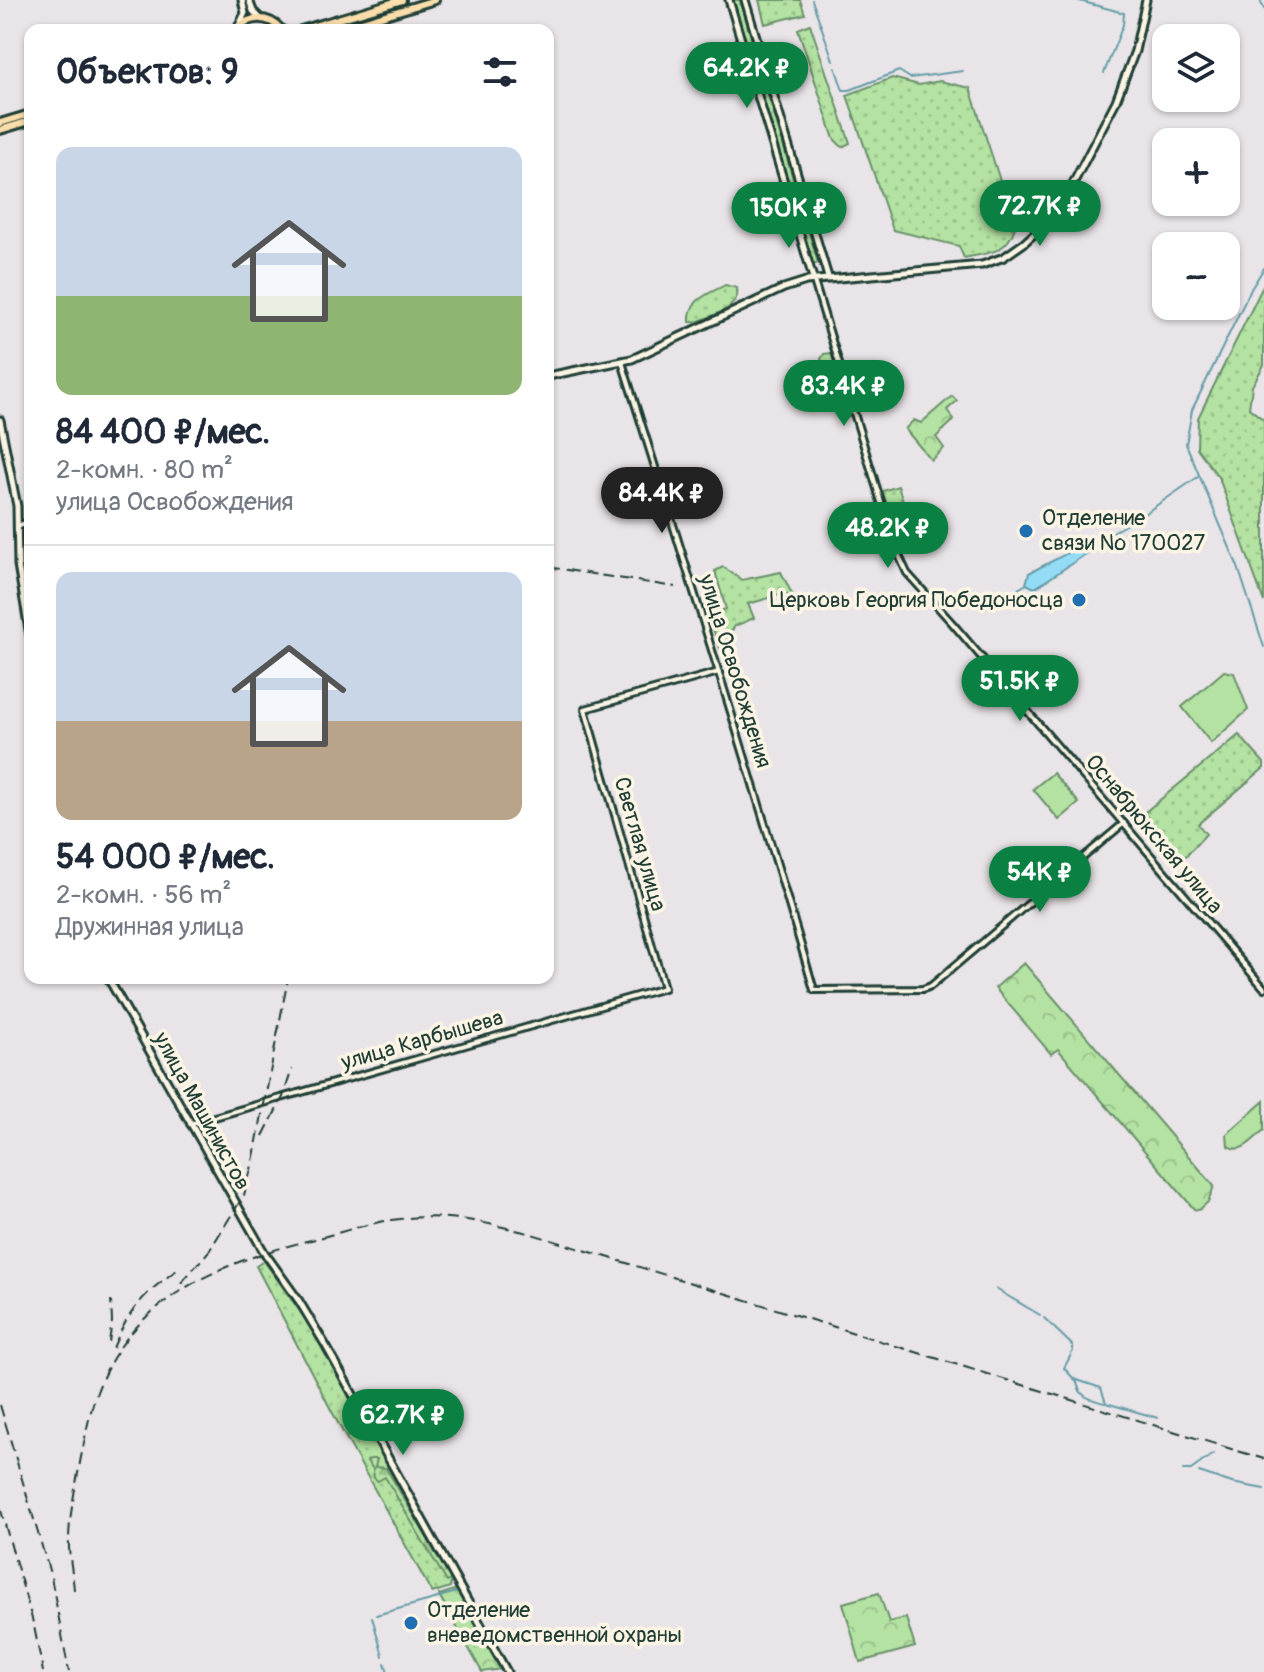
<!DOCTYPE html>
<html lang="ru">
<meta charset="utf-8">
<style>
:root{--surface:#fff;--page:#f2f2f3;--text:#1f2937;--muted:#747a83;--line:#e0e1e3;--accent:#0b8043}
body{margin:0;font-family:Pangolin,sans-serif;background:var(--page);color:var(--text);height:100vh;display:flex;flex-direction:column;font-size:30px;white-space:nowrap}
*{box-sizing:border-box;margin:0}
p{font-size:26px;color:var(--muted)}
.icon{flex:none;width:44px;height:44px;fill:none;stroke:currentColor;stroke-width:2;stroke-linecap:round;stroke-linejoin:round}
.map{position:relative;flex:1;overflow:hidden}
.sheet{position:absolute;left:24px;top:24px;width:530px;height:960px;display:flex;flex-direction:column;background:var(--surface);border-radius:16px;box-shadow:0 2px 6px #0004}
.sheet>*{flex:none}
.buttons{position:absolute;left:1152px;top:24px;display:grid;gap:16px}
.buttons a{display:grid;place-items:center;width:88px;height:88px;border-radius:16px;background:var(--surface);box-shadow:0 2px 6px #0004;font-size:40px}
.price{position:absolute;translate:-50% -68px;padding:0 18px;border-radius:28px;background:var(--accent);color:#fff;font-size:26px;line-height:52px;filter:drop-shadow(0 2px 4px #0008)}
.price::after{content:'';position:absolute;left:50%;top:48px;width:24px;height:18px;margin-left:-12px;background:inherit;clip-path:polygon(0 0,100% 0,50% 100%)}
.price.selected{background:#222;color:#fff}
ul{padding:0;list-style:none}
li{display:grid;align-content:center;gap:16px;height:424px;padding:0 32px}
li+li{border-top:2px solid var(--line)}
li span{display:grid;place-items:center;height:248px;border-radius:16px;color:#555}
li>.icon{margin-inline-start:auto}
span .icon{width:144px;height:144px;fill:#fffc;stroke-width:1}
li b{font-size:34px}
h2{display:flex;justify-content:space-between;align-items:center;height:96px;padding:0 32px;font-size:34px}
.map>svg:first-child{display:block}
.grass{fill:url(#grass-dots);stroke:#69906b;stroke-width:2}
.forest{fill:url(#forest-firs);stroke:#69906b;stroke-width:2}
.park{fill:url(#park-crowns);stroke:#69906b;stroke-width:2}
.pitch{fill:#b3e2a2;stroke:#69906b;stroke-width:2}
.water{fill:#94dcf5;stroke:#659ca8;stroke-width:2}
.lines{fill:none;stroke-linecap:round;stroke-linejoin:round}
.stream{stroke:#659ca8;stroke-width:2}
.tertiary-casing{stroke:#1f3d34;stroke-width:10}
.secondary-casing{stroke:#1f3d34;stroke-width:11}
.primary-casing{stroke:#1f3d34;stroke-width:12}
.tertiary{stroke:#fcf5e5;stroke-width:4}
.secondary{stroke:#fcf5e5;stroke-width:5}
.primary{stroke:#faddab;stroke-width:6}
.rail{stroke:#1f3d34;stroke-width:2;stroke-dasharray:12 6;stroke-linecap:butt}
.poi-dot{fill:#1f6fb2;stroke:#fcf5e5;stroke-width:3}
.labels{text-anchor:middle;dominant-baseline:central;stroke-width:7;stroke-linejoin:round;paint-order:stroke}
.poi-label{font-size:22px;fill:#1f3d34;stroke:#fcf5e5;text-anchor:start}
.street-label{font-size:22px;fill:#1f3d34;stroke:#fcf5e5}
</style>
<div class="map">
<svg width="1264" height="1672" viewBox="0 0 1264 1672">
<defs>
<pattern id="grass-dots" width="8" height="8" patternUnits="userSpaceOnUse" patternTransform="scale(2)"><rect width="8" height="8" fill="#b3e2a2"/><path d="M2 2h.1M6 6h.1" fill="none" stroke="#9ac38c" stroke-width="1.8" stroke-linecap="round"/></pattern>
<pattern id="forest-firs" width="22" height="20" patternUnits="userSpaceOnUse" patternTransform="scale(2)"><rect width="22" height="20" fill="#b3e2a2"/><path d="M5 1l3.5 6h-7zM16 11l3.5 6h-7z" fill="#9ac38c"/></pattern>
<pattern id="park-crowns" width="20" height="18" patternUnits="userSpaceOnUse" patternTransform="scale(2)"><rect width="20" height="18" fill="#b3e2a2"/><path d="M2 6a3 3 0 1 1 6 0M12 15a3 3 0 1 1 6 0" fill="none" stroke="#9ac38c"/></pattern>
</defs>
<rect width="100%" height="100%" fill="#e9e4e7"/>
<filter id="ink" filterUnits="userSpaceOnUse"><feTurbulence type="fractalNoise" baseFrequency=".0125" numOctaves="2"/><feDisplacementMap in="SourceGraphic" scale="16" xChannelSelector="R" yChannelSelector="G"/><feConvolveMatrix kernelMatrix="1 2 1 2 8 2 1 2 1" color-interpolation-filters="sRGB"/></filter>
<g filter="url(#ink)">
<g class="grass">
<polygon points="733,0 740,0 818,263 812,265"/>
<polygon points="759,0 800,0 805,14 765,24"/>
<polygon points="810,24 850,143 842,147 834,139 798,29"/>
<path d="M892,78L919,85L940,81L970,88L1015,227C1007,254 988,253 964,258L959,246L893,230L847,95Z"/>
<polygon points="1264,284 1264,365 1252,386 1249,408 1264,420 1264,602 1219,478 1197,448 1198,418"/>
<path d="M725,285L737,288C741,309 713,315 696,322H690C688,299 709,294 725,285Z"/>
<polygon points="831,353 850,415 842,420 838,417 821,359 824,354"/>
<polygon points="898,486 914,536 897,541 883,491"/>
<polygon points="723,567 742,580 781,572 793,596 783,594 748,604 754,618 735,626 727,638 732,653 736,654 736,659 731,662 722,653 708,615 726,609 715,571"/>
<polygon points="1239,735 1264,763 1264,768 1198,824 1206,834 1183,859 1144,813"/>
<polygon points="264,1261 309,1324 452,1580 450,1587 432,1593 339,1425 256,1266"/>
</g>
<polygon class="forest" points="370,1459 377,1459 375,1467 386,1468 451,1579 449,1581 447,1582 385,1477 378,1481 374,1478 373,1469 367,1461"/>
<g class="park">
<polygon points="952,396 957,401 947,410 954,420 936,437 944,448 931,460 905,429 914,420 921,423"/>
<polygon points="1024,963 1214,1186 1208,1202 1199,1210 1194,1209 1058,1049 1051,1054 995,988"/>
<polygon points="457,1589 502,1669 482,1672 439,1595"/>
<polygon points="879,1593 889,1622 906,1618 915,1647 860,1662 843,1603"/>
</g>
<g class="pitch">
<polygon points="1224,671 1234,673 1248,710 1211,743 1182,707"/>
<polygon points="1053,773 1079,803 1059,820 1033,789"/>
<path d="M1264,1101V1130C1253,1139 1242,1155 1228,1146L1227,1134Z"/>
</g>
<polygon class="water" points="1083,543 1092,545 1092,550 1035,588 1026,584 1029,573 1064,555"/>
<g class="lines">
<g class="stream">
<polyline points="812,0 833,60"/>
<polyline points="1076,0 1124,13 1123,25 1104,73"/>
<polyline points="1260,0 1264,9"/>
<polyline points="835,67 843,90 850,90 899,71 910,78 963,71"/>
<polyline points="1264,268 1251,289 1192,410 1186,444 1238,567 1264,647"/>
<polyline points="1092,544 1141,516 1198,477"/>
<polyline points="981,610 1025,585"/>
<polyline points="996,1289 1040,1315"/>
<polyline points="1044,1318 1073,1346 1073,1351 1064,1368 1074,1379 1101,1388 1106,1403 1158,1418"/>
<path d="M1076,1379C1080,1398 1087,1398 1104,1403"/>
<polyline points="1183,1470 1191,1470 1213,1454"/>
<polyline points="1199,1472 1232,1483 1264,1489"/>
<polyline points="439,1597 457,1592"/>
<polyline points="376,1615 438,1598"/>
<polyline points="372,1617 383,1656"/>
<polyline points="385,1663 388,1672"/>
</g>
<g class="tertiary-casing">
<g id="tertiary">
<polyline points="813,278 894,545 907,573 953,624 1264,988"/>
<path d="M622,362C688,571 753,780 814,990L923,989L931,986L1124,823"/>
<polyline points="190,1124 664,988 585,709 719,672"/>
</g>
</g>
<g class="secondary-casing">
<g id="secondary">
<polyline points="249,0 253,11 260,18"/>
<polyline points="729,0 813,278"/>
<polyline points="745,0 828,277"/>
<polyline points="239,25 245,13 242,0"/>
<polyline points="548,376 632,359 784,288 806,281 982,265 1004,257 1024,243 1045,224 1066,197 1116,101 1135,51 1146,0"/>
<polyline points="0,420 17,506 18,565 30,636"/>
<polyline points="18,526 30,522"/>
<polyline points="108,978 264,1252 299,1301 326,1346 507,1672"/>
</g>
</g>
<g class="primary-casing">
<g id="primary">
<path d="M235,30C250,15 268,15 282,30"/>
<polyline points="301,30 402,0"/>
<polyline points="335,30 435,0"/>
<polyline points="0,123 30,114"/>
<polyline points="0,130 30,121"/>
</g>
</g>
<use href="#tertiary" class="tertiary"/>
<use href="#secondary" class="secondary"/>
<use href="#primary" class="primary"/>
<g class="rail">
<polyline points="548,567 675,587"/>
<polyline points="263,1136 283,1097 292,1069"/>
<polyline points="181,1283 209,1251 244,1195 253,1162 288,978"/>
<polyline points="109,1342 112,1322 111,1300"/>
<path d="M113,1348C130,1308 145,1292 180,1268"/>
<polyline points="0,1405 51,1577 69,1672"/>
<polyline points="0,1507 34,1626 43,1672"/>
<path d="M74,1590C73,1576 70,1562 69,1548C68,1518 76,1486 81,1457C86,1435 89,1413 97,1392C131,1298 222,1262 311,1240C340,1233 370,1222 400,1219C446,1213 488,1223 532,1234L1264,1459"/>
</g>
</g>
</g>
<g class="poi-dot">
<circle cx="1026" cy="531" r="8"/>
<circle cx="1079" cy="600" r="8"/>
<circle cx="411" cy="1623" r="8"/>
</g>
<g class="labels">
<g class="poi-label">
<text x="1042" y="518">Отделение<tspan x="1042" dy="25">связи № 170027</tspan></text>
<text x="1063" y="600" text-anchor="end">Церковь Георгия Победоносца</text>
<text x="427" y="1610">Отделение<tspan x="427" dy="25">вневедомственной охраны</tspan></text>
</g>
<g class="street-label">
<text transform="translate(735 671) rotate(73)">улица Освобождения</text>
<text transform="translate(1154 834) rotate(50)">Оснабрюкская улица</text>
<text transform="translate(640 844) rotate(74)">Светлая улица</text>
<text transform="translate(422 1040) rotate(-16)">улица Карбышева</text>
<text transform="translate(202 1111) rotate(61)">улица Машинистов</text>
</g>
</g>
</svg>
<div class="buttons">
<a><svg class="icon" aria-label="layers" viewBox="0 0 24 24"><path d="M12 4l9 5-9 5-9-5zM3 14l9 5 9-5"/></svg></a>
<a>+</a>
<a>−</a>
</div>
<b class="price" style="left:747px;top:110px">64.2K ₽</b>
<b class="price" style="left:1040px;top:248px">72.7K ₽</b>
<b class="price" style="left:789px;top:250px">150K ₽</b>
<b class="price" style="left:844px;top:428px">83.4K ₽</b>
<b class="price selected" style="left:662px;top:535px">84.4K ₽</b>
<b class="price" style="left:888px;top:570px">48.2K ₽</b>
<b class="price" style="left:1020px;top:723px">51.5K ₽</b>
<b class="price" style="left:1040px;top:914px">54K ₽</b>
<b class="price" style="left:403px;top:1457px">62.7K ₽</b>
<section class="sheet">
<h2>Объектов: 9<svg class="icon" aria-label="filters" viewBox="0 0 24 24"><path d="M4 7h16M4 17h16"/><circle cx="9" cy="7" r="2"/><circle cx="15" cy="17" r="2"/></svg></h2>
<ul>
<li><span style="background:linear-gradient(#c9d6e8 60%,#8fb573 0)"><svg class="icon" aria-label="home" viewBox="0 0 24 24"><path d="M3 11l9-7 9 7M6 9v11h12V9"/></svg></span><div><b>84 400 ₽/мес.</b><p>2-комн. · 80 m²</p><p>улица Освобождения</p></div></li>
<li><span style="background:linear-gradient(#c9d6e8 60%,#b9a48a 0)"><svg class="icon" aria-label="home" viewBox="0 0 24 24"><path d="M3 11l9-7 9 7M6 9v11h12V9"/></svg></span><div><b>54 000 ₽/мес.</b><p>2-комн. · 56 m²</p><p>Дружинная улица</p></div></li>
</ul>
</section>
</div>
